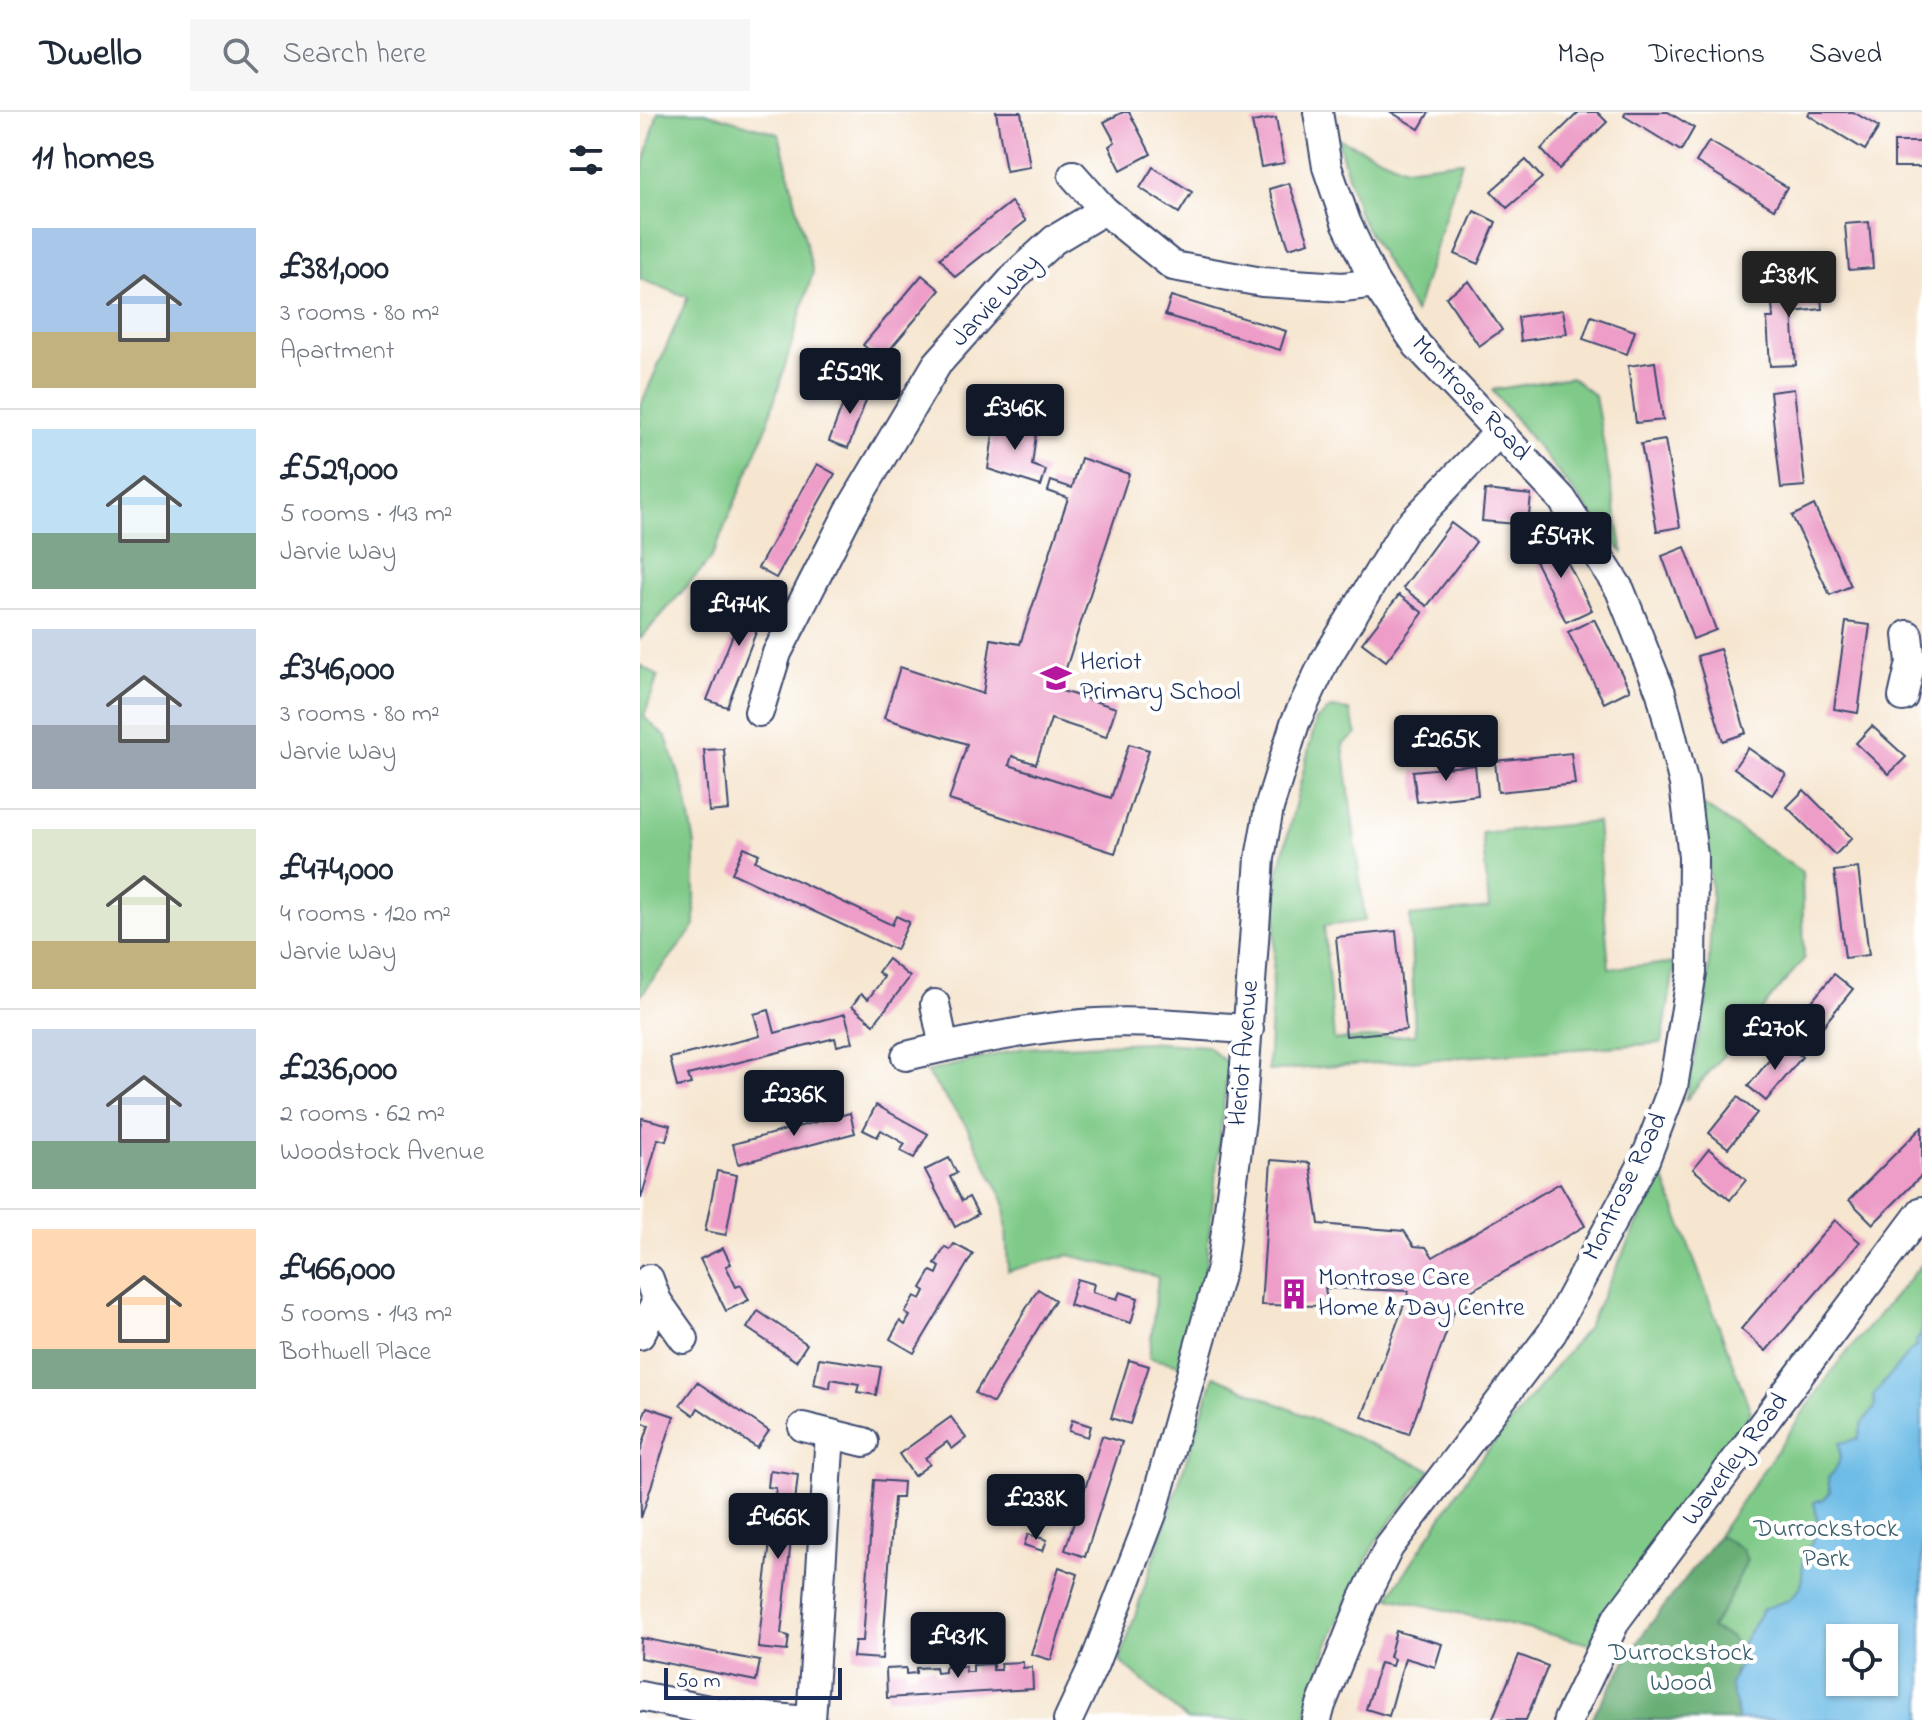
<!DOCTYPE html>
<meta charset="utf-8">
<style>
:root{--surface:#fff;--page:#f6f6f7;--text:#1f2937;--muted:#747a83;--line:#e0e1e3;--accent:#111827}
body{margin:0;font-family:"Indie Flower",sans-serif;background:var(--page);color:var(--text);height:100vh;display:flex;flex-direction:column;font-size:30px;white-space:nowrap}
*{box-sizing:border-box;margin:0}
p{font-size:26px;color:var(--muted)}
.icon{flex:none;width:44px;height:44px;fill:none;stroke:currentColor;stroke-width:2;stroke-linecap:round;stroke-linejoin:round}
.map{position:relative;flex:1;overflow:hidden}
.drawer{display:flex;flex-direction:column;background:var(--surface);width:640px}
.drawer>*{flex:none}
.tools{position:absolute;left:1186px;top:1512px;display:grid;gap:16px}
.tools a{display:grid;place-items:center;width:72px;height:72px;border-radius:0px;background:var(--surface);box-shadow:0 2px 6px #0004;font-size:40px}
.scale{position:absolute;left:24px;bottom:20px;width:178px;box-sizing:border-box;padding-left:8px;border:4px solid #1b2f5e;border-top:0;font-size:22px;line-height:28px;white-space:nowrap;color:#1b2f5e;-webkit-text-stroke:6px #fff;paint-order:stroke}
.price{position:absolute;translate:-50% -68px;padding:0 18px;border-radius:8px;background:var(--accent);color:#fff;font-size:26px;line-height:52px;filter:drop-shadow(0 2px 4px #0008)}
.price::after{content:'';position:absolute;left:50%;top:48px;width:24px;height:18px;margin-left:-12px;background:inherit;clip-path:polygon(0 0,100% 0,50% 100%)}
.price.active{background:#222;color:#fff}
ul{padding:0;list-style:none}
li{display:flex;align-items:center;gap:24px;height:200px;padding:0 32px}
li+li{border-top:2px solid var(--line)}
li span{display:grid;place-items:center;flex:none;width:224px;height:160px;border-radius:0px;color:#555}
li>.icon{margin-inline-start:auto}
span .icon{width:96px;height:96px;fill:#fffc;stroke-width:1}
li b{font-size:34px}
h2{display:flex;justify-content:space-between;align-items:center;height:96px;padding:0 32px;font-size:34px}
header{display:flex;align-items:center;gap:48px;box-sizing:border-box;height:112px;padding:0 40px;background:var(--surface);border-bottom:2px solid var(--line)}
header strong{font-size:38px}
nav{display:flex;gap:44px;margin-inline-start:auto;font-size:28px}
.search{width:560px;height:72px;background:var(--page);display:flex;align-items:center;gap:20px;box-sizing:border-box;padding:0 28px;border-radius:0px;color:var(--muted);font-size:30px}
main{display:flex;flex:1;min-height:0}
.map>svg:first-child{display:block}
.green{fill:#7fca88;stroke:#4d7c73;stroke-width:2;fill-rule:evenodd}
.forest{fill:#67ae74;stroke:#416e69;stroke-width:2}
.water{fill:#6cbbe6;stroke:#4475a2;stroke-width:2;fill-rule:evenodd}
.building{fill:#ed9dc7}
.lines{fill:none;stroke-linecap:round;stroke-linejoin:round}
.minor-casing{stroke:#3c4a6f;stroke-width:32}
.minor{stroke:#fff;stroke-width:28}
.labels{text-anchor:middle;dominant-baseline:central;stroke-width:8;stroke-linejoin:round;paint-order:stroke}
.street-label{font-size:26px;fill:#1b2f5e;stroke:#fff}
.poi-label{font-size:26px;fill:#1b2f5e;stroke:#fff;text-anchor:start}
.park-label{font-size:26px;fill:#395e6b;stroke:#fff}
</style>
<header>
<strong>Dwello</strong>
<div class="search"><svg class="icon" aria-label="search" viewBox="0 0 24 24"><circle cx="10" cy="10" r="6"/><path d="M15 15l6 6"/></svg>Search here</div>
<nav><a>Map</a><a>Directions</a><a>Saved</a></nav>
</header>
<main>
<section class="drawer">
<h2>11 homes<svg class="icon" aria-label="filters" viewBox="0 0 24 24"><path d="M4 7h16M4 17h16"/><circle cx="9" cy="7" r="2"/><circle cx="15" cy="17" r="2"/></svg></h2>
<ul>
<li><span style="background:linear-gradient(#a9c7e8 65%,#c2b280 0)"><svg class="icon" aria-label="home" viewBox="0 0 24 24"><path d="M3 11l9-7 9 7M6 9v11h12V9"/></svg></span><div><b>£381,000</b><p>3 rooms · 80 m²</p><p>Apartment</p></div></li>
<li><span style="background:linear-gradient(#bfe0f5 65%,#7fa58c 0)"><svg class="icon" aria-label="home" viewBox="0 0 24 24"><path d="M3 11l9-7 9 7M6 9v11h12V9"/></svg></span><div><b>£529,000</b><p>5 rooms · 143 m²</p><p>Jarvie Way</p></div></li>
<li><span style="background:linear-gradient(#c9d6e8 60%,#9aa5b1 0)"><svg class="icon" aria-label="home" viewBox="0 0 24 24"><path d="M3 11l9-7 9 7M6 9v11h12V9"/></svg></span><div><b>£346,000</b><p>3 rooms · 80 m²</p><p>Jarvie Way</p></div></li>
<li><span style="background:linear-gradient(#dfe7d0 70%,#c2b280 0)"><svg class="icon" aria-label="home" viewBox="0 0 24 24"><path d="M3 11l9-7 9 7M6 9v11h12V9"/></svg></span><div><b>£474,000</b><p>4 rooms · 120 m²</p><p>Jarvie Way</p></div></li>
<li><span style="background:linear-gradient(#c9d6e8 70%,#7fa58c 0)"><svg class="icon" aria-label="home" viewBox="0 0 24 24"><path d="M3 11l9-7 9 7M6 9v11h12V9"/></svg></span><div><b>£236,000</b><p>2 rooms · 62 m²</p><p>Woodstock Avenue</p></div></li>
<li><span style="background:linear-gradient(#ffd9b3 75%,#7fa58c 0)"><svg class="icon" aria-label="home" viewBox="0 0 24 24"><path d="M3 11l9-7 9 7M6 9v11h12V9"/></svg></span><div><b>£466,000</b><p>5 rooms · 143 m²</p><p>Bothwell Place</p></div></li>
</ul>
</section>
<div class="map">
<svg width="1282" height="1608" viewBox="0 0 1282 1608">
<rect width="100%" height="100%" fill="#fff"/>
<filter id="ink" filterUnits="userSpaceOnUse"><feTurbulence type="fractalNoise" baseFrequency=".0125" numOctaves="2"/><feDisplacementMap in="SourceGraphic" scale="16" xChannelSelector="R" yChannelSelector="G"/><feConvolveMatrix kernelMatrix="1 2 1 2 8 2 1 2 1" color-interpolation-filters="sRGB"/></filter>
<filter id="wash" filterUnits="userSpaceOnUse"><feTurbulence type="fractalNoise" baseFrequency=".006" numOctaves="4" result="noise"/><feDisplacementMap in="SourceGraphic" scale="32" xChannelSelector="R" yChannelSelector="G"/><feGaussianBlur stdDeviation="1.8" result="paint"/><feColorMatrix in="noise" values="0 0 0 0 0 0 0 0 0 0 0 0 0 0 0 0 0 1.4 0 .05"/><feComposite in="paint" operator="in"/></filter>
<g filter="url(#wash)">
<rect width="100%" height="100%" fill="#f6e6d0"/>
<g class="green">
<polygon points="18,0 65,0 139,22 173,160 126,317 71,447 0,527 0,295 48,185 0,167 0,66"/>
<polygon points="697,26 765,56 822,49 775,201 720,105"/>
<polygon points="931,265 955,284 983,441 852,278"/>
<polygon points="0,553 18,564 4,605 26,625 45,679 55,733 55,814 0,884"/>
<polygon points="691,596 709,598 717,622 703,632 725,809 684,814 694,928 775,923 770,804 849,796 842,721 957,710 969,856 1035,851 1022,931 628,959 638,762 676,608"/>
<polygon points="1063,693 1162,760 1164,847 1045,989 1067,886 1072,787"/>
<polygon points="506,930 567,934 588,952 565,1159 545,1254 509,1246 518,1165 429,1143 368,1159 365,1090 326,1013 286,960 384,936"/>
<polygon points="1022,1062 1111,1300 951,1532 749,1485 835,1354 947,1216"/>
<path d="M1282,1152V1608H950L1003,1522L1065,1442L1197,1252ZM1200,1526H1244V1570H1200Z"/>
<polygon points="574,1264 791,1358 736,1429 688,1532 665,1608 547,1608 480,1549"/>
</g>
<polygon class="forest" points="1079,1423 1102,1437 1107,1448 1087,1491 1071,1516 1090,1525 1100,1538 1100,1553 1094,1561 1097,1608 950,1608 1003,1522"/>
<path class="water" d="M1282,1216V1608H1097V1597L1090,1572L1100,1553L1102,1532L1123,1497L1149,1488L1161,1475L1164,1439L1172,1431L1178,1410L1174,1390L1184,1387L1190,1380L1188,1366C1199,1355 1202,1346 1199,1331L1218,1327L1222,1312L1235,1295L1233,1284L1268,1241L1277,1234L1276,1229L1281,1223ZM1200,1526H1244V1570H1200Z"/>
<g id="blocks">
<g class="building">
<polygon points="356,0 381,0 390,55 366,59"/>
<polygon points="483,0 489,0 511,42 481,58 469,34 475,30 464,10"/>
<polygon points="751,0 789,0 779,17"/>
<polygon points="939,0 957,0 967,10 919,57 901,37"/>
<polygon points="986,0 1028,0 1054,16 1041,39 984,4"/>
<polygon points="1170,0 1213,0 1239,15 1225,38 1168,3"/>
<polygon points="636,6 644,51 621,55 612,10"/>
<polygon points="1069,29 1147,75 1134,97 1056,50"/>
<rect x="1254" y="30" width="28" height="25"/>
<polygon points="886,48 902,66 867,96 851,79"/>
<polygon points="513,55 552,80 539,101 500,76"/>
<polygon points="649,71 669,130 649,136 629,77"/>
<polygon points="371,90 386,109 315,165 300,146"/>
<polygon points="834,99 856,110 838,152 815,142"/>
<polygon points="1229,110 1233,156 1209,158 1205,112"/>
<polygon points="282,163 300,178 241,248 223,233"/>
<polygon points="829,169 862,218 839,234 806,185"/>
<polygon points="1180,170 1182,197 1152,200 1156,253 1130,254 1127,206 1133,206 1131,174"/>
<polygon points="531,184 646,219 640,238 525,203"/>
<polygon points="923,198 927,222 881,229 878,205"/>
<polygon points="951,204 995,219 987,242 943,227"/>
<polygon points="1015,250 1023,308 996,311 988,254"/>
<polygon points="211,271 230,278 208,336 189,329"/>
<polygon points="1154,277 1165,374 1141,376 1130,280"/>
<polygon points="355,309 397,315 392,353 406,358 401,374 348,357"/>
<polygon points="1025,328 1040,415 1017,419 1001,332"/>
<polygon points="441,346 489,362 419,578 476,596 466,625 411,607 396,652 372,644 369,653 471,686 489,632 509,638 475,741 309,688 327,632 244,606 260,555 343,582 351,527 380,532 428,386 408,379 411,369 432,376"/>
<polygon points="177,352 195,362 136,466 118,456"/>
<polygon points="845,378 891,383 888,413 842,409"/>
<polygon points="1174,393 1211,474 1190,483 1152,404"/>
<polygon points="811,411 836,430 787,494 763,476"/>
<polygon points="915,426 952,498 926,510 890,439"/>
<polygon points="1045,435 1076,518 1053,527 1022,444"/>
<polygon points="111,477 130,484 87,595 67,588"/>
<polygon points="759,483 783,501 746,549 722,531"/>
<polygon points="954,507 990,578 964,591 928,520"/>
<polygon points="1206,510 1230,513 1218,601 1194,597"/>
<polygon points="1080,537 1106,621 1083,629 1057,544"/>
<polygon points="1232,614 1266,645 1249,662 1216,631"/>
<polygon points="1108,636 1146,662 1132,683 1094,656"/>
<polygon points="84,637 89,698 69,700 64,638"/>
<polygon points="931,641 935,672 858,680 855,649"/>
<polygon points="835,653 838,683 777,690 773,659"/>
<polygon points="1164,678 1212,726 1195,743 1147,695"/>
<polygon points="104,735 119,742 115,749 252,813 256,804 269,810 256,838 92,761"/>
<polygon points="1218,756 1229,843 1205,846 1194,759"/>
<polygon points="756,819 766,918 706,924 696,825"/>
<polygon points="248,847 270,865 234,912 212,894 221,882 228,887 237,875 244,865 238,860"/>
<polygon points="1194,862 1213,877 1170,930 1151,915"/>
<polygon points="129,898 135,921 205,902 213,930 197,934 195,926 48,963 51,972 37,975 30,946 120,924 114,902"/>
<polygon points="1144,930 1162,945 1126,989 1108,974"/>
<polygon points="1098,985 1117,1001 1088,1036 1069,1021"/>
<polygon points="236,993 288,1022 274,1046 260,1039 265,1032 241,1018 237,1025 223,1018"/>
<polygon points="210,1001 215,1021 98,1052 93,1032"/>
<polygon points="2,1006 30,1013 26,1029 18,1027 1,1087 0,1015"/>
<polygon points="1282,1015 1282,1063 1233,1112 1209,1088"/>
<polygon points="1069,1037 1106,1068 1090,1088 1053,1057"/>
<polygon points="309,1046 317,1061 310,1065 322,1089 329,1085 338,1102 315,1115 285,1058"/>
<polygon points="631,1048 670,1051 679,1112 764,1119 774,1134 786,1135 793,1145 920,1071 945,1114 829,1180 832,1185 822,1198 815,1197 769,1322 722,1305 769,1179 685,1176 688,1194 621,1193"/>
<polygon points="77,1059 97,1063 86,1123 65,1119"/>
<polygon points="1195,1108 1220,1130 1126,1239 1101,1217"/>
<polygon points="314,1132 333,1142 274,1241 250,1227 260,1209 265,1213 270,1204 265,1201 275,1184 281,1187 285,1179 281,1176 291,1159 297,1162 300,1155 295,1152 305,1135 310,1138"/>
<polygon points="83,1136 91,1152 86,1154 96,1175 101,1173 109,1188 86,1199 60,1147"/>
<polygon points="437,1167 454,1172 452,1180 477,1187 480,1180 498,1186 491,1211 429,1193"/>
<polygon points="398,1177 415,1188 353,1291 335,1281"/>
<polygon points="118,1199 167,1232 156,1249 107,1216"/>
<polygon points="179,1246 241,1255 236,1283 217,1280 219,1272 191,1267 190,1276 174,1272"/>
<polygon points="489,1248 509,1254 490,1312 471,1306"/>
<polygon points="57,1270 129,1319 117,1336 58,1296 54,1303 40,1293"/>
<polygon points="7,1295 34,1304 1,1406 0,1341 9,1313 1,1310"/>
<polygon points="311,1305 326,1326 312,1337 307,1330 285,1346 290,1352 274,1364 259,1342"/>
<polygon points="432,1308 451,1314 448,1325 429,1319"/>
<polygon points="462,1324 482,1330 445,1445 425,1438"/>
<polygon points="130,1358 158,1362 141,1522 149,1524 147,1539 118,1536 136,1376 128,1375"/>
<polygon points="234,1368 263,1370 262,1386 254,1386 242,1547 213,1545 215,1529 223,1529"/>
<polygon points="388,1422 407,1428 403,1439 384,1433"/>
<polygon points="419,1455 438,1462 411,1548 391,1542"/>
<polygon points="756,1519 802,1532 795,1555 765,1546 749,1604 726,1597 740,1551 752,1554 754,1547 749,1545"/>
<polygon points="1,1526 120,1549 116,1569 0,1546"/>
<polygon points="879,1543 908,1554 886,1608 852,1608"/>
<polygon points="383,1550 383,1556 392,1555 393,1577 247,1586 246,1557 266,1556 266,1562 276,1561 276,1556 295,1555 296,1561 305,1560 305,1555 325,1554 326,1560 333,1560 333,1553 353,1552 353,1558 361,1558 360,1551"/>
</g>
</g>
</g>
<g filter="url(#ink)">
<use href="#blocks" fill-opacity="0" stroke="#3c4a6f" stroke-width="2"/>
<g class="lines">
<g class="minor-casing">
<g id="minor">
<polyline points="433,63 464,98 533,154 622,170 703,175 735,171"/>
<polyline points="1263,585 1271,550 1268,523"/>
<polyline points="119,600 137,541 209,400 297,252 380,159 414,128 464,98"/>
<polyline points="295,892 304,935"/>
<path d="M266,944C323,930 383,918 442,912C497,907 553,914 609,917"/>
<polyline points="9,1167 17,1189 44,1227"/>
<polyline points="0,1223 17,1189"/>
<polyline points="163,1315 224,1330"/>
<polyline points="0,1584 78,1600 156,1608"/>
<polyline points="171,1608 190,1322"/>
<polyline points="428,1608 454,1552 512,1402 581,1156 601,1008 620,746 629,696 655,611 684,550 764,419 860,319"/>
<polyline points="677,1608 681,1593 723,1488 749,1435 912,1221 1005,1048 1033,975 1052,860 1053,744 1044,672 1021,581 980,478 922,387 777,233 735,171 706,110 687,55 678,0"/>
<polyline points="928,1608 976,1508 1282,1099"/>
</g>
</g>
<use href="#minor" class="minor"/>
</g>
</g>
<defs>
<g id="school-bare" transform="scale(2.4)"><path d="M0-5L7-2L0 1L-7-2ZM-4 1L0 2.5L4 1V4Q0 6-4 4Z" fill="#b5179e" stroke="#fff" stroke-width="2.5" paint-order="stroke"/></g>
<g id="building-bare" transform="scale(2.4)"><path d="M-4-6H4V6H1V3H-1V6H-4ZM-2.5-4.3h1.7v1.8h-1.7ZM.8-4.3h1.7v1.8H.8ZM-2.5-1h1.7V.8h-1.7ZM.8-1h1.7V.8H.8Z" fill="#b5179e" stroke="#fff" stroke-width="2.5" paint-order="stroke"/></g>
</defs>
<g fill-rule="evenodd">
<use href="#school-bare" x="416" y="566"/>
<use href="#building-bare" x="654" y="1182"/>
</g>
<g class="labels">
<g class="street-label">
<text transform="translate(356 189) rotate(-47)">Jarvie Way</text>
<text transform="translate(830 287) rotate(47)">Montrose Road</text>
<text transform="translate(605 941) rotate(-85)">Heriot Avenue</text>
<text transform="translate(986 1075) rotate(-64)">Montrose Road</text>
<text transform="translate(1096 1348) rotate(-53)">Waverley Road</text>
</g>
<g class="poi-label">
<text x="440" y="551">Heriot<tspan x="440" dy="30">Primary School</tspan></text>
<text x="678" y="1167">Montrose Care<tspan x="678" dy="30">Home &amp; Day Centre</tspan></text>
</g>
<g class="park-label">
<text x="1186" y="1418">Durrockstock<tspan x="1186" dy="30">Park</tspan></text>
<text x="1041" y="1542">Durrockstock<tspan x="1041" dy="30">Wood</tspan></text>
</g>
</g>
</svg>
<div class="tools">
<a><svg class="icon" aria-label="locate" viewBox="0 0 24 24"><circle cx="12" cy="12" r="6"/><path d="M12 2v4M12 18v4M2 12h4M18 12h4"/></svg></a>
</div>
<div class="scale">50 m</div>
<b class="price active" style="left:1149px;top:207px">£381K</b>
<b class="price" style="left:210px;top:304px">£529K</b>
<b class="price" style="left:375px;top:340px">£346K</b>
<b class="price" style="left:921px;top:468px">£547K</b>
<b class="price" style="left:99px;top:536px">£474K</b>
<b class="price" style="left:806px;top:671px">£265K</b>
<b class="price" style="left:1135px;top:960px">£270K</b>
<b class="price" style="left:154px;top:1026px">£236K</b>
<b class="price" style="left:396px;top:1430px">£238K</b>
<b class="price" style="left:138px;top:1449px">£466K</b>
<b class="price" style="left:318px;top:1568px">£431K</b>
</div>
</main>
